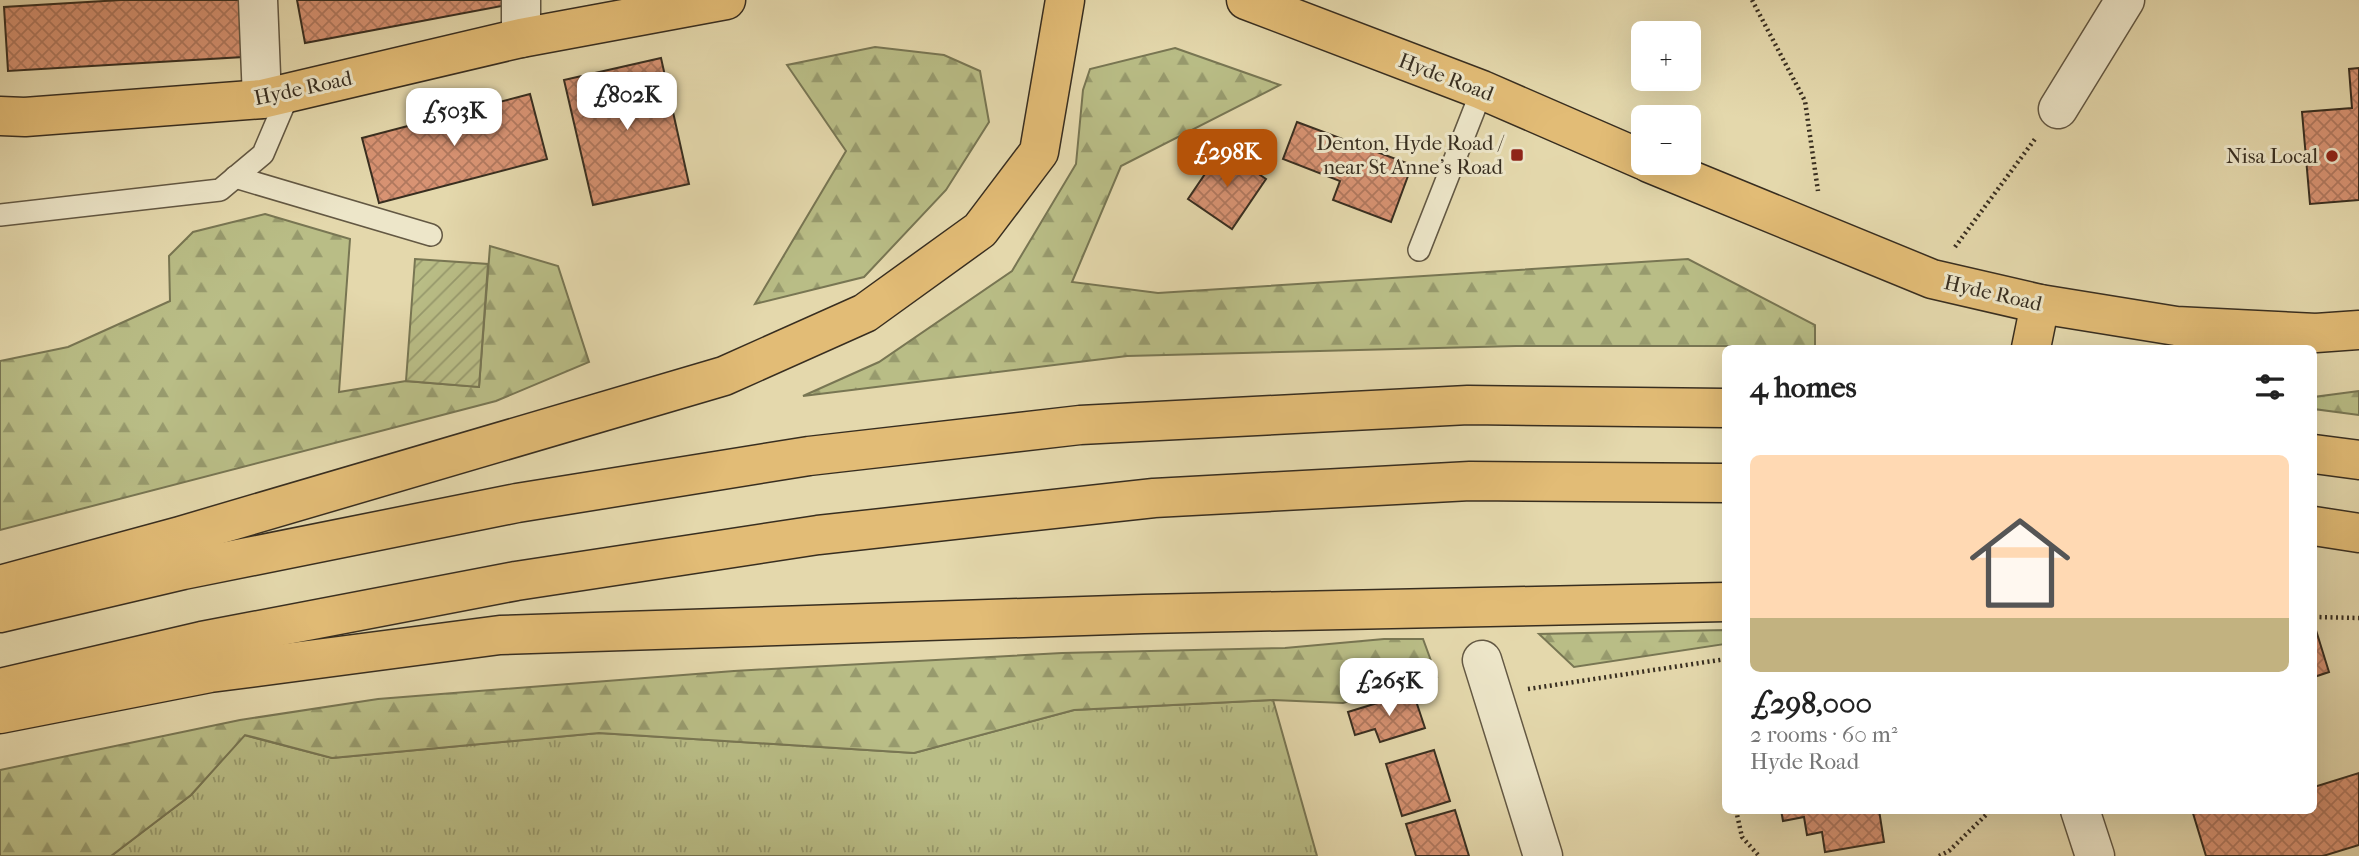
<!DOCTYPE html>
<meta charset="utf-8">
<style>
:root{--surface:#fff;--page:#f6f6f6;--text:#222;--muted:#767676;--line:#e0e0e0;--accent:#b45309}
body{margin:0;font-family:"IM FELL French Canon",serif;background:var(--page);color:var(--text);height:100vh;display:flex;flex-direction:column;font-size:26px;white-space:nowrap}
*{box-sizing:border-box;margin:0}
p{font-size:23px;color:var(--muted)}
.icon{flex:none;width:38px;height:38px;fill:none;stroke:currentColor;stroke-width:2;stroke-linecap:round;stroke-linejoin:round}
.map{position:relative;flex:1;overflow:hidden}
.sheet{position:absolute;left:1722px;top:345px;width:595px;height:469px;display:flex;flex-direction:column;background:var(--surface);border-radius:10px;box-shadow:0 7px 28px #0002}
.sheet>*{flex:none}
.controls{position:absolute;left:1631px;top:21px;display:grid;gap:14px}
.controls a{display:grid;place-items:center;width:70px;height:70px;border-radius:10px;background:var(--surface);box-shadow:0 7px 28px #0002;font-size:35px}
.price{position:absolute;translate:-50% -60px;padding:0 16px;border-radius:14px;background:#fff;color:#222;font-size:23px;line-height:46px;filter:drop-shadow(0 2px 4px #0008)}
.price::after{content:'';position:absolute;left:50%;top:42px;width:21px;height:16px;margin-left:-10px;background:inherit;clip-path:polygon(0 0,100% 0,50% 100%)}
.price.on{background:var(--accent);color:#fff}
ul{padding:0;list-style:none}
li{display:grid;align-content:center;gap:14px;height:371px;padding:0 28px}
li+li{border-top:2px solid var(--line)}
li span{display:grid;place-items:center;height:217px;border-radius:10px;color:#555}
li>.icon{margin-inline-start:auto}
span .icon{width:126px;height:126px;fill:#fffc;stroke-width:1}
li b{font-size:30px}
h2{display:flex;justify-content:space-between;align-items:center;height:84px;padding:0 28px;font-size:30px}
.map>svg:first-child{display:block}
.grass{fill:url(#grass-tufts);stroke:#787653;stroke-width:2}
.forest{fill:url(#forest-firs);stroke:#787653;stroke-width:2}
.garden{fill:url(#garden-furrows);stroke:#787653;stroke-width:2}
.building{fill:url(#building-cross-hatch);stroke:#382e20;stroke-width:2}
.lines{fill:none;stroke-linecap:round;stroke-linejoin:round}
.lane-casing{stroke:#635843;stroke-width:24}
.street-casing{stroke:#635843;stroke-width:41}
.primary-casing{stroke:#382e20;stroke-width:41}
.highway-casing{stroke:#382e20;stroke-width:41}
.path{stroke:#382e20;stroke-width:4.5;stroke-dasharray:2 3.5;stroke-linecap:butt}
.lane{stroke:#ede6c9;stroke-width:21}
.street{stroke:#ede6c9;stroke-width:38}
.primary{stroke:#e2bc76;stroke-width:38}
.highway{stroke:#e2bc76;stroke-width:38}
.poi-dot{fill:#8f2418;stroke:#ede6c9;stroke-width:2.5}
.labels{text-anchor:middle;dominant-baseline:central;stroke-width:6;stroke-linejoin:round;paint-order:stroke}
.street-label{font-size:21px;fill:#382e20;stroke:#ede6c9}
.poi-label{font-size:21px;fill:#382e20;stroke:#ede6c9;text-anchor:end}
</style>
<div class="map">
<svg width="2359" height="856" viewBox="0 0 2359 856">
<defs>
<pattern id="grass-tufts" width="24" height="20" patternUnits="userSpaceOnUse" patternTransform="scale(1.75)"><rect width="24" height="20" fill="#b9bd86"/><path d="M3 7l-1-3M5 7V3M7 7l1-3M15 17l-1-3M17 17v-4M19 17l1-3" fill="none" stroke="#979a6d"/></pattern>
<pattern id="forest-firs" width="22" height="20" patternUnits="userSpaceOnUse" patternTransform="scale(1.75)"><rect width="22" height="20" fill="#b9bd86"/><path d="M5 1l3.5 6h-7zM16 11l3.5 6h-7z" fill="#979a6d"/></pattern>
<pattern id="garden-furrows" width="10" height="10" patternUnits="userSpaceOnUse" patternTransform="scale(1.75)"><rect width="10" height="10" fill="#b9bd86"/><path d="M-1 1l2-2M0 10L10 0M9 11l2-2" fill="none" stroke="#979a6d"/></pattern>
<pattern id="building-cross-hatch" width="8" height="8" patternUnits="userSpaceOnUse" patternTransform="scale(1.75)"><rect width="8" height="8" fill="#d89373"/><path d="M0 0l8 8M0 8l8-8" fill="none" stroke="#b0785e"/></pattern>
</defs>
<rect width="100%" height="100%" fill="#e4d8ac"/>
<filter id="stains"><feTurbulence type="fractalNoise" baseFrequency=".00286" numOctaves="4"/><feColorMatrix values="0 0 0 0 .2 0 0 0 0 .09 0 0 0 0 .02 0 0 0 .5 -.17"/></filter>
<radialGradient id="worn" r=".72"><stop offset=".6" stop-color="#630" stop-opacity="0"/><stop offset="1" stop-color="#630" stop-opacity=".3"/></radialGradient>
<polygon class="grass" points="1273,700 1317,856 111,856 191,795 244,735 332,758 599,733 914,753 1074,710"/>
<g class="forest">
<polygon points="875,47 944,55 980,71 989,122 946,190 864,277 755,304 846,151 787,65"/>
<polygon points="1175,48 1280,85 1121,166 1072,282 1158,293 1688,259 1815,325 1815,346 1516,346 1127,356 803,396 879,362 1012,271 1076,164 1083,90 1090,69"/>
<polygon points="265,214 350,239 339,392 406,381 479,387 490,246 558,266 589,362 496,401 0,530 0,361 68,347 170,301 169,256 193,232"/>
<polygon points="2359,391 2359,415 2314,409 2314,397"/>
<polygon points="1725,630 1725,644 1574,667 1539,634"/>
<polygon points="1384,639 1423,639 1437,677 1343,703 1273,700 1074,710 914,753 599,733 332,758 245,735 191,795 111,856 0,856 0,770 240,720 378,699 734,671 1062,653 1285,648"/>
</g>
<polygon class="garden" points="415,259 488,264 479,387 406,381"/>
<g class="building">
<polygon points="121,0 239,0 243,57 8,71 4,7"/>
<polygon points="297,0 506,0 507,5 305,43"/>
<polygon points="661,58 689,184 593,205 564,80"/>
<polygon points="2359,68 2359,200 2310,204 2302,112 2352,108 2349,69"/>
<polygon points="530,94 547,159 379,203 362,138"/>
<polygon points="1297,122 1412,165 1391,222 1333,200 1340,181 1283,159"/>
<polygon points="1222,149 1266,179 1232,229 1188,199"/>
<polygon points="2315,627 2329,672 2314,677 2314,628"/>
<polygon points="1413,692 1425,728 1380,742 1375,729 1355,735 1348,712"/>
<polygon points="1434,750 1450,801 1402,816 1386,764"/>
<polygon points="2359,773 2359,845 2323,856 2206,856 2192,810 2314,810 2314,787"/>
<polygon points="1455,810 1469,856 1416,856 1406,824"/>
<polygon points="1781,810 1879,810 1884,842 1825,852 1822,832 1807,835 1804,817 1783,821"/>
</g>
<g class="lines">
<g class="lane-casing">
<g id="lane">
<polyline points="235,177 431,235"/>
<polyline points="0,215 220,190 263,154 289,93"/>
<polyline points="1419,250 1482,90"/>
</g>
</g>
<g class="street-casing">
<g id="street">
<polyline points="258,0 262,99"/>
<polyline points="521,38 521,0"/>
<polyline points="2058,109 2125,0"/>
<polyline points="1482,660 1543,856"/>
<polyline points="2080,810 2095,856"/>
</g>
</g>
<g class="primary-casing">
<g id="primary">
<polyline points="1246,0 1482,90 1643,160"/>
<polyline points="0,116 25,117 262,99 521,38 726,0"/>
<polyline points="1649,163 1932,279 2040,304 2176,326 2316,333 2359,330"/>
<polyline points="2031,348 2040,304"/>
</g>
</g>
<g class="highway-casing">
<g id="highway">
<polyline points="2314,454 2359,460"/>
<polyline points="2314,526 2359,533"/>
<polyline points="0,585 180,536 724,376 865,313 980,230 1039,152 1065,0"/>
<polyline points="0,613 183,570 517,503 809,456 1080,425 1468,405 1726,408"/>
<polyline points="0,688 202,641 516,581 818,535 1154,498 1470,481 1726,483"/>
<polyline points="0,714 210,673 500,635 1144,614 1726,602"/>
</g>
</g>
<g class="path">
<polyline points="1752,0 1805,101 1818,191"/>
<polyline points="1955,247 2035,139"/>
<polyline points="2314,617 2359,618"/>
<polyline points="1528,689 1726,659"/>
<polyline points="1736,810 1742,837 1759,856"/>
<polyline points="1939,856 1949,851 1991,810"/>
</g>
<use href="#lane" class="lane"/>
<use href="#street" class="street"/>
<use href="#primary" class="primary"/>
<use href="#highway" class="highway"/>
</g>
<g class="poi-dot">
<rect x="1510" y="148" width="14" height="14" rx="3.5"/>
<circle cx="2332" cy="156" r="7"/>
</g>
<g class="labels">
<g class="street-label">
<text transform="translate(1446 77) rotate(21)">Hyde Road</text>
<text transform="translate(303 88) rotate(-12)">Hyde Road</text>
<text transform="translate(1993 293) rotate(13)">Hyde Road</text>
</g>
<g class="poi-label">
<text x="1503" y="143">Denton, Hyde Road /<tspan x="1503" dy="24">near St Anne's Road</tspan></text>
<text x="2318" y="156">Nisa Local</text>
</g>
</g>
<rect width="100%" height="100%" filter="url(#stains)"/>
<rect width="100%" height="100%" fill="url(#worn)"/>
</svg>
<div class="controls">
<a>+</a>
<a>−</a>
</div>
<b class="price" style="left:627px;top:132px">£802K</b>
<b class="price" style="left:454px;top:148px">£503K</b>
<b class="price on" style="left:1227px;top:189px">£298K</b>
<b class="price" style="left:1389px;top:718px">£265K</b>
<section class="sheet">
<h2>4 homes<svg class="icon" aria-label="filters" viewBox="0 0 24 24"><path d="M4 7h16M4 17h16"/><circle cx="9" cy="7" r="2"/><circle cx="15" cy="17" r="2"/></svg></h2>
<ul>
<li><span style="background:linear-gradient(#ffd9b3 75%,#c2b280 0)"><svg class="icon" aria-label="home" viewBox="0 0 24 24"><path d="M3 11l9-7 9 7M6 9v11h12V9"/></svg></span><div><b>£298,000</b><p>2 rooms · 60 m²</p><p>Hyde Road</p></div></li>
</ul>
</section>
</div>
